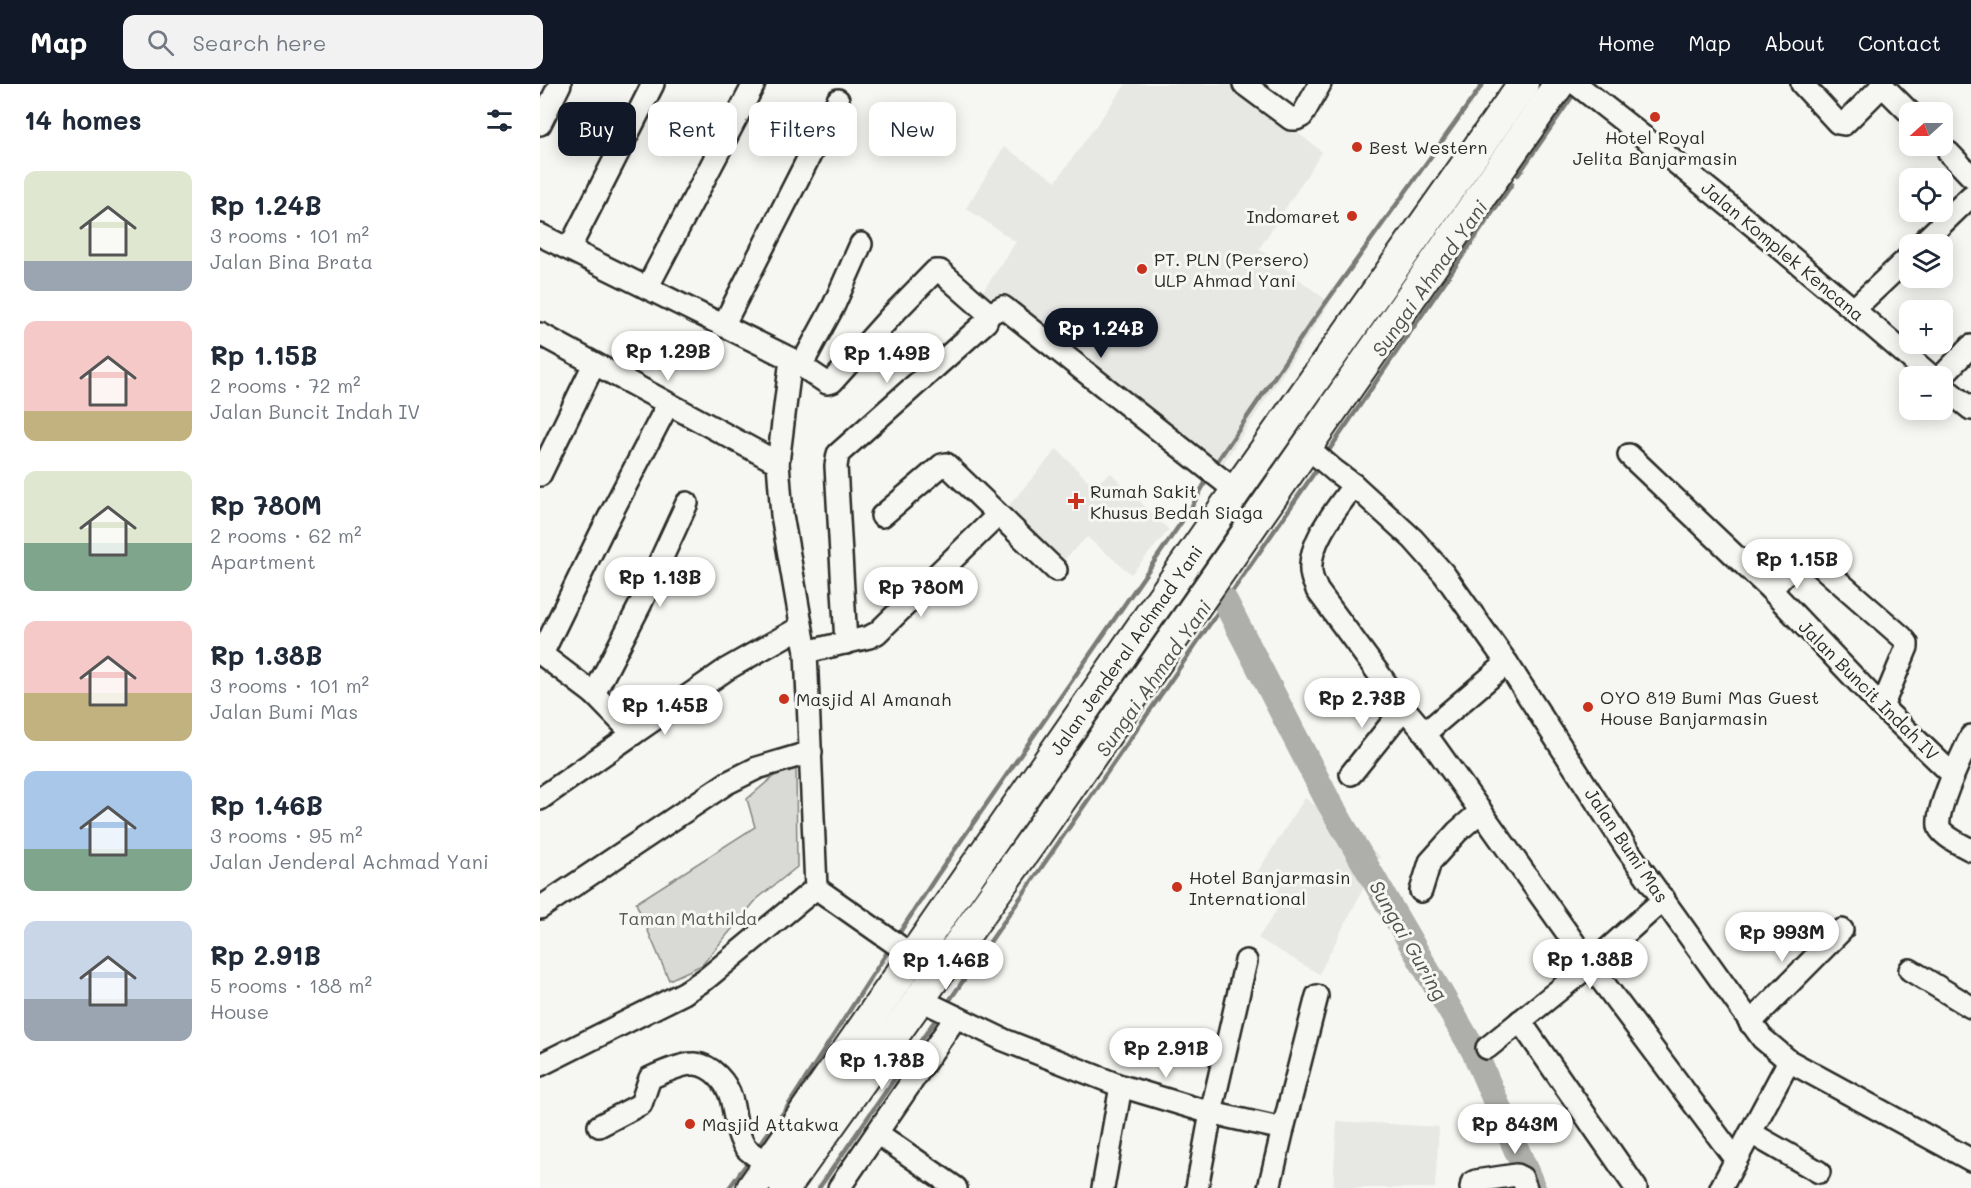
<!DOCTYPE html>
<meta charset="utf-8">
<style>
:root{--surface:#fff;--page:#f2f2f3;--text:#1f2937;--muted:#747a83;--accent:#111827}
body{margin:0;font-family:Mali,sans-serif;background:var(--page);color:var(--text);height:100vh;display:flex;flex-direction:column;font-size:22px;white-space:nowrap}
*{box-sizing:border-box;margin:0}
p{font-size:20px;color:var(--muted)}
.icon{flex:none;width:33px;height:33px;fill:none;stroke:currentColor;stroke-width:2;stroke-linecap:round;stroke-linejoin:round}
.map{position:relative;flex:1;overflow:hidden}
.details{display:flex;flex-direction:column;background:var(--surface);width:540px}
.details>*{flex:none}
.top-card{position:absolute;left:18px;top:18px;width:570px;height:54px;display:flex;gap:12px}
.needle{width:39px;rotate:249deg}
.tools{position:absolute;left:1359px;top:18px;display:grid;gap:12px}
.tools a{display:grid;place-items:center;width:54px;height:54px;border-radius:12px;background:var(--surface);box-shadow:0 3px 15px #0003;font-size:30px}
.price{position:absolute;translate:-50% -51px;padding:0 14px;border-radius:21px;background:#fff;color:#222;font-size:20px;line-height:39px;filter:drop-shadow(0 2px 3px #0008)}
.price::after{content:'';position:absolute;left:50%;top:36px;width:18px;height:14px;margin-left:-9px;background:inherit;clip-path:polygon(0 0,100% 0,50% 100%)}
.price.on{background:var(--accent);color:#fff}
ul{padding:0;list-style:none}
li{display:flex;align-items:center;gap:18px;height:150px;padding:0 24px}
li span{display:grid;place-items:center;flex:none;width:168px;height:120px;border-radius:12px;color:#555}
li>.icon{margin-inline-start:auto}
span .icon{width:72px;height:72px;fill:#fffc;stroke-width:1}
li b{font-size:26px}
h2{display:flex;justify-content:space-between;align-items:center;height:72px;padding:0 24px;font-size:26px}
.pill{padding:0 21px;border-radius:12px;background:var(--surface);box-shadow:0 3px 15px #0003;font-size:21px;line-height:54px}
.pill.on{background:var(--accent);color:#fff}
header{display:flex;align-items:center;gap:36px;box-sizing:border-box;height:84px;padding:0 30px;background:var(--accent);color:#fff}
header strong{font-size:28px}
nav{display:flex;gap:33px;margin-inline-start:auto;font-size:21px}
.search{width:420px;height:54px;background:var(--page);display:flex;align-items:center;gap:15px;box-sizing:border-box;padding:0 21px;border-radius:12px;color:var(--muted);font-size:22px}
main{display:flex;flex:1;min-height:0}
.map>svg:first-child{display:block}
.built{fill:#e7e7e3}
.green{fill:#d9d9d5;stroke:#828280;stroke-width:1.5}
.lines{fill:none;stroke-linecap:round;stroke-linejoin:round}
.stream{stroke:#7a7a78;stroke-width:4.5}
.river{stroke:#aeaeab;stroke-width:26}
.minor-casing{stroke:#2b2b2b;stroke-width:26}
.highway-casing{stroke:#2b2b2b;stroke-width:34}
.minor{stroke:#f6f6f2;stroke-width:21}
.highway{stroke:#f6f6f2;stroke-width:30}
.poi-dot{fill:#c8321e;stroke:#f6f6f2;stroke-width:2}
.labels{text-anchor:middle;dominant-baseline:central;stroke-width:6;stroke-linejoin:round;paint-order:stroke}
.poi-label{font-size:18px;fill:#2b2b2b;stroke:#f6f6f2;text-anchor:start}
.street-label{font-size:18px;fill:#2b2b2b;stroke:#f6f6f2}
.park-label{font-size:18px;fill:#565656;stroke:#f6f6f2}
.water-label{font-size:20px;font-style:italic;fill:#525251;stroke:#f6f6f2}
</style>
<header>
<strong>Map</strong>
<div class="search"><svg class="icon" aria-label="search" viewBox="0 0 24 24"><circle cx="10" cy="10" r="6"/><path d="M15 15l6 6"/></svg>Search here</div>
<nav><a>Home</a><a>Map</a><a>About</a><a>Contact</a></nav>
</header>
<main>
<section class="details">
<h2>14 homes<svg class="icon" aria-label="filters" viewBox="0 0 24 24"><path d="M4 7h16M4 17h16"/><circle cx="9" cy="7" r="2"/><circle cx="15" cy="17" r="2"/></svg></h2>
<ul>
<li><span style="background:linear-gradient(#dfe7d0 75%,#9aa5b1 0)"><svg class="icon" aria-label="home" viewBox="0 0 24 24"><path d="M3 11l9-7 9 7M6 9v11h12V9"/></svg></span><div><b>Rp 1.24B</b><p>3 rooms · 101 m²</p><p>Jalan Bina Brata</p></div></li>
<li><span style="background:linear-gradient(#f6c9c9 75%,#c2b280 0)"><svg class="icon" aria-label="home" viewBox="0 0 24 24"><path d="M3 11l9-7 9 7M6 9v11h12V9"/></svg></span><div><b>Rp 1.15B</b><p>2 rooms · 72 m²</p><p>Jalan Buncit Indah IV</p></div></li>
<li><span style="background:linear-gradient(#dfe7d0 60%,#7fa58c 0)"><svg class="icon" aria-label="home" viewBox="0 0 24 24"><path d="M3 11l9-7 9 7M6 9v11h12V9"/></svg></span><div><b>Rp 780M</b><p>2 rooms · 62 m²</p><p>Apartment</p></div></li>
<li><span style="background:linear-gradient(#f6c9c9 60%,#c2b280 0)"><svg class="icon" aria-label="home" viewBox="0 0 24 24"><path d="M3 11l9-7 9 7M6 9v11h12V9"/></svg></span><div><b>Rp 1.38B</b><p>3 rooms · 101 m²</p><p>Jalan Bumi Mas</p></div></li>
<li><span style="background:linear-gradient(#a9c7e8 65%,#7fa58c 0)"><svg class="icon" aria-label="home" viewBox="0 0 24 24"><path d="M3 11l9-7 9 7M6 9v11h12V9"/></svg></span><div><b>Rp 1.46B</b><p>3 rooms · 95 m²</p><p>Jalan Jenderal Achmad Yani</p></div></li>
<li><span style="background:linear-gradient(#c9d6e8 65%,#9aa5b1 0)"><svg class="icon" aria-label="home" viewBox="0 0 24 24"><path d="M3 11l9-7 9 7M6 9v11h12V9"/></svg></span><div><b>Rp 2.91B</b><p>5 rooms · 188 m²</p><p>House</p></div></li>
</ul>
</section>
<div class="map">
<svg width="1431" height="1104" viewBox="0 0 1431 1104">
<rect width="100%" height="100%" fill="#f6f6f2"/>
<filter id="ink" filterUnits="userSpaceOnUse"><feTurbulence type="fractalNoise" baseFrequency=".0167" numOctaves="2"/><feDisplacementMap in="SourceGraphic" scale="12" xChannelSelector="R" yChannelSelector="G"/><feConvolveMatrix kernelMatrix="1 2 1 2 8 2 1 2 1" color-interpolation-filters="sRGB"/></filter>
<g filter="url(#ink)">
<g class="built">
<polygon points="586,0 696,0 782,68 719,165 790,219 678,387 439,213 476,158 426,124 464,63 516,97"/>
<polygon points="517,365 553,402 571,389 629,446 591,490 547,453 517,483 460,432"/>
<polygon points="765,714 840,772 779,890 718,854 737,826 738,805 716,790"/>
<polygon points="797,1037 899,1043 895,1104 793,1104"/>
</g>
<polygon class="green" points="256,678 257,783 217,815 162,881 129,896 96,819 215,743 207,715 242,685"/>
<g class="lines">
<g class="stream">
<polyline points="978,91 1036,7"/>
<polyline points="785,372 972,100"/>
<polyline points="674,382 767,245 943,0"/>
<polyline points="651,424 669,392"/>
<polyline points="356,854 396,793 645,433"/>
<polyline points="407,920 779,382"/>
<polyline points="217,1064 246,1025 350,864"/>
<polyline points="189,1104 211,1074"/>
<polyline points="279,1104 398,932"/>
</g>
<polyline class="river" points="685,517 787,715 934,967 993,1104"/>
<g class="minor-casing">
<g id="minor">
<polyline points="704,0 751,35 756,35 762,32 780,0"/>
<path d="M1036,0C1157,94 1275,191 1391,292"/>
<polyline points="1262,0 1298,39 1304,40 1342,2"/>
<polyline points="1341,0 1370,29"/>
<polyline points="0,40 20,0"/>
<polyline points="1409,69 1431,92"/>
<polyline points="0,151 251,275 287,299 292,298 352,231 395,187 400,187 449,230"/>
<polyline points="1381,160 1431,112"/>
<polyline points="29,165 113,0"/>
<polyline points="107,204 214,0"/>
<polyline points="1314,225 1370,172"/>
<polyline points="449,230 463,223 467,226 696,407"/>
<polyline points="183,242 298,16"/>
<polyline points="0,250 238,379"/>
<polyline points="251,275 238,379 242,431 266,568 276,804"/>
<polyline points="261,282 294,221 321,160"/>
<polyline points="1402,292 1431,262"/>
<polyline points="1402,302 1431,325"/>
<polyline points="767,363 795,387 814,401 873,455 904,490 967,579 1087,765 1222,954 1249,977 1431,1076"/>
<polyline points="1089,371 1231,506 1342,623 1413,691"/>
<polyline points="0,391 54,280"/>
<path d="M814,401C797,424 764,463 772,493C773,498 776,502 777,506L864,624L885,649L1050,881L1196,1076"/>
<polyline points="342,432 402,381 406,380 516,486"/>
<polyline points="1231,506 1260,473 1267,470 1362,553 1367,559 1367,563 1342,623"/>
<polyline points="306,559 296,382 298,370 446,238 449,230"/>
<polyline points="266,568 329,553 337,549 458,431"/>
<polyline points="0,569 54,610 93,650 187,585 261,543"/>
<polyline points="2,570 61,449 128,320"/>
<polyline points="54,610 100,521 147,419"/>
<polyline points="885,649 967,579"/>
<path d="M1431,652C1424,667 1392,732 1400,745C1406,754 1422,761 1431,766"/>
<polyline points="811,690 864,624"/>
<polyline points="0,715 93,650"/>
<polyline points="276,804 373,872"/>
<polyline points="881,807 890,778 917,748 941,727"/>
<polyline points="0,824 187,699 217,684 271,668"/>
<polyline points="1370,886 1431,923"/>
<polyline points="379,915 464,956 581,1002 671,1029 743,1045 729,1104"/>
<polyline points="980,937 1096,1104"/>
<polyline points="1210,939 1302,846"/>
<polyline points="947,964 1050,881 1124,815"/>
<polyline points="0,981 144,909 167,894 276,804"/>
<path d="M59,1042L101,1020L110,994C121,989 143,979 155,980C172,981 187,999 191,1014C195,1028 196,1052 206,1064C211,1070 222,1075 229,1080"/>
<polyline points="743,1045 777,912"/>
<polyline points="337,1049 416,1104"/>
<polyline points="1211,1049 1279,1088"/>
<polyline points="299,1104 416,933"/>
<polyline points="563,1104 581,1002"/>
<polyline points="657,1104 671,1029 706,877"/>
<polyline points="931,1104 932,1099 936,1097 976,1091 982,1094 986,1104"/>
<polyline points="1181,1104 1249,977"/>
</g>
</g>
<g class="highway-casing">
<g id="highway">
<polyline points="212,1104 696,407 983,0"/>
<polyline points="245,1104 495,753 1019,0"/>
</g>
</g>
<use href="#minor" class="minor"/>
<use href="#highway" class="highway"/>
</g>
</g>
<g class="poi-dot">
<circle cx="1115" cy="33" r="6"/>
<circle cx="817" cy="63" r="6"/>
<circle cx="812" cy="132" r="6"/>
<circle cx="602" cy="185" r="6"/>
<path d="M533 408h6v6h6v6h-6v6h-6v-6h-6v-6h6z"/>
<circle cx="244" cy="615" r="6"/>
<circle cx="1048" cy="623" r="6"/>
<circle cx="637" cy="803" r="6"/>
<circle cx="150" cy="1040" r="6"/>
</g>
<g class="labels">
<g class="poi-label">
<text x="1115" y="53" text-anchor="middle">Hotel Royal<tspan x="1115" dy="21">Jelita Banjarmasin</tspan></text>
<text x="829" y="63">Best Western</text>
<text x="800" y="132" text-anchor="end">Indomaret</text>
<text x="614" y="175">PT. PLN (Persero)<tspan x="614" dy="21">ULP Ahmad Yani</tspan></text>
<text x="550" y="407">Rumah Sakit<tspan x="550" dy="21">Khusus Bedah Siaga</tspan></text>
<text x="1060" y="613">OYO 819 Bumi Mas Guest<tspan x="1060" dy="21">House Banjarmasin</tspan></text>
<text x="256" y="615">Masjid Al Amanah</text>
<text x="649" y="793">Hotel Banjarmasin<tspan x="649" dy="21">International</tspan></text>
<text x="162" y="1040">Masjid Attakwa</text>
</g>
<g class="street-label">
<text transform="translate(1243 167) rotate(40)">Jalan Komplek Kencana</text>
<text transform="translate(586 566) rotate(-55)">Jalan Jenderal Achmad Yani</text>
<text transform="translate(1329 606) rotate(45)">Jalan Buncit Indah IV</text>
<text transform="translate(1087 761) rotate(56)">Jalan Bumi Mas</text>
</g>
<g class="park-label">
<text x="148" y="834">Taman Mathilda</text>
</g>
<g class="water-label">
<text transform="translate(889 194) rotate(-55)">Sungai Ahmad Yani</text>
<text transform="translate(613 594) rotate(-55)">Sungai Ahmad Yani</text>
<text transform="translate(869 856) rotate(60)">Sungai Guring</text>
</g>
</g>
</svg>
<div class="tools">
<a><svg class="needle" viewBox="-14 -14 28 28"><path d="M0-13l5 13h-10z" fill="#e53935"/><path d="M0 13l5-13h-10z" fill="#747a83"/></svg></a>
<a><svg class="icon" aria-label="locate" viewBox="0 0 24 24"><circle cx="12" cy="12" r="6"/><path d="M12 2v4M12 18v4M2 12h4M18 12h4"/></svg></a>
<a><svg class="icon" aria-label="layers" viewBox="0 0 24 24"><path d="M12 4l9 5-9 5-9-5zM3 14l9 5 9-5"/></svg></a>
<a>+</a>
<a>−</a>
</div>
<b class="price on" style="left:561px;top:275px">Rp 1.24B</b>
<b class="price" style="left:128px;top:298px">Rp 1.29B</b>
<b class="price" style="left:347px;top:300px">Rp 1.49B</b>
<b class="price" style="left:1257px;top:506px">Rp 1.15B</b>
<b class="price" style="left:120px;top:524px">Rp 1.13B</b>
<b class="price" style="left:381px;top:534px">Rp 780M</b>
<b class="price" style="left:822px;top:645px">Rp 2.73B</b>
<b class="price" style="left:125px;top:652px">Rp 1.45B</b>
<b class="price" style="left:1242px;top:879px">Rp 993M</b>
<b class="price" style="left:1050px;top:906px">Rp 1.38B</b>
<b class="price" style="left:406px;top:907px">Rp 1.46B</b>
<b class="price" style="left:626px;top:995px">Rp 2.91B</b>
<b class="price" style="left:342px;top:1007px">Rp 1.78B</b>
<b class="price" style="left:975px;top:1071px">Rp 843M</b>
<div class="top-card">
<a class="pill on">Buy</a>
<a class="pill">Rent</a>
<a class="pill">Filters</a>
<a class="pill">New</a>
</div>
</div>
</main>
